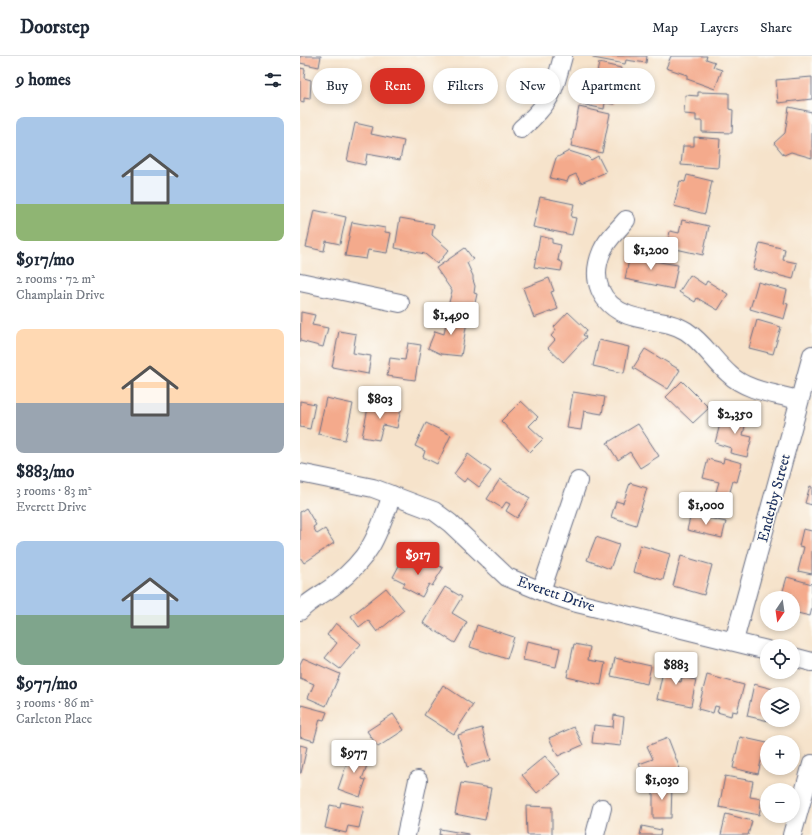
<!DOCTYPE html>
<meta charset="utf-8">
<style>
:root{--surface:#fff;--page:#f6f6f7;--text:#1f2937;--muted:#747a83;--line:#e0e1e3;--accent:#d93025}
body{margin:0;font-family:"IM FELL DW Pica",serif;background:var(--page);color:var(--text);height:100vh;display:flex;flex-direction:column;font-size:15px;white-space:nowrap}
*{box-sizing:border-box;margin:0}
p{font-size:13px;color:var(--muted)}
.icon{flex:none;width:22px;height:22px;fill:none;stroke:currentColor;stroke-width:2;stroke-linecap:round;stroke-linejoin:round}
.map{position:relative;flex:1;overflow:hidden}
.drawer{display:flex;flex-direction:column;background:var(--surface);width:300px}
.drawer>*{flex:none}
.top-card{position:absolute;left:12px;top:12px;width:380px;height:36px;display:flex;gap:8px}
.needle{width:26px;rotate:193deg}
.buttons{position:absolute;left:460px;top:535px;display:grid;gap:8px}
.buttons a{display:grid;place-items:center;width:40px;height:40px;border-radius:50%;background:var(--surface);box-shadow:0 2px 6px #0003;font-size:20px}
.price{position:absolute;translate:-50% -34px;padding:0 9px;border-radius:4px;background:#fff;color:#222;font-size:13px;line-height:26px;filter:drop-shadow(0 1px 2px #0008)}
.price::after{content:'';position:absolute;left:50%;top:24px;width:12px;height:9px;margin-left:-6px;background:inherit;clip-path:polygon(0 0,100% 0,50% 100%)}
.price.on{background:var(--accent);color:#fff}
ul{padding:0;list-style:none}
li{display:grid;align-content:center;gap:8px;height:212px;padding:0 16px}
li span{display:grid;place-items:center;height:124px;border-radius:8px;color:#555}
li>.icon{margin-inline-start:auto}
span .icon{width:72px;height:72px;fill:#fffc;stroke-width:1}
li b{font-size:17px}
h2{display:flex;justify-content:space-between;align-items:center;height:48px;padding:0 16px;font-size:17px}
.pill{padding:0 14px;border-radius:18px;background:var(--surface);box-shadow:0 2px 6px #0003;font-size:14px;line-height:36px}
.pill.on{background:var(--accent);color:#fff}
header{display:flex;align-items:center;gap:24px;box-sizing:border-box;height:56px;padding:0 20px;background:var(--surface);border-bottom:1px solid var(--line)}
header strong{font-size:19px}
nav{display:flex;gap:22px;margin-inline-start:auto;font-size:14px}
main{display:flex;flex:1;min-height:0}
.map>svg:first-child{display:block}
.building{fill:#f4aa8c}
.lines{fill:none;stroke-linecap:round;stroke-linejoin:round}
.minor-casing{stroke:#686e84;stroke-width:20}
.minor{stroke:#fff;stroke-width:18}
.labels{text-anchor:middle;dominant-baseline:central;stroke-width:3;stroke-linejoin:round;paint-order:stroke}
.street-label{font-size:15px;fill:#1b2f5e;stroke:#fdfcf7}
</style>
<header>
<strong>Doorstep</strong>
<nav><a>Map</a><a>Layers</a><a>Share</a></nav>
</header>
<main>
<section class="drawer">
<h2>9 homes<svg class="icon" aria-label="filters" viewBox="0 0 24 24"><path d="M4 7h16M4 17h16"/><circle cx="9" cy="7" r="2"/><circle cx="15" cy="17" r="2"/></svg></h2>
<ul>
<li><span style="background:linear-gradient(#a9c7e8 70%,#8fb573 0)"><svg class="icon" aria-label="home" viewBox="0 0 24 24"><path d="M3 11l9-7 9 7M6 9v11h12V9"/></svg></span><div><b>$917/mo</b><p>2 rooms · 72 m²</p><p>Champlain Drive</p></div></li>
<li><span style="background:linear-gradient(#ffd9b3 60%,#9aa5b1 0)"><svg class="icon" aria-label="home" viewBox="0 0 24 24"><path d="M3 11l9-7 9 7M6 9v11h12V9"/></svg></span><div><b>$883/mo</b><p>3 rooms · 83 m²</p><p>Everett Drive</p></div></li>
<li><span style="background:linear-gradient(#a9c7e8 60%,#7fa58c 0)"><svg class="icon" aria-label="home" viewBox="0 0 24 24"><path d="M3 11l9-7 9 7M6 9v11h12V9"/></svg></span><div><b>$977/mo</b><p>3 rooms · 86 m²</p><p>Carleton Place</p></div></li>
</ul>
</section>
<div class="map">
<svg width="512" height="779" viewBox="0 0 512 779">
<rect width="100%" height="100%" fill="#fdfcf7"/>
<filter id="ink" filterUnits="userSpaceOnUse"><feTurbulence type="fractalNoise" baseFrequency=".025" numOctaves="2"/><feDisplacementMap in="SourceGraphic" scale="8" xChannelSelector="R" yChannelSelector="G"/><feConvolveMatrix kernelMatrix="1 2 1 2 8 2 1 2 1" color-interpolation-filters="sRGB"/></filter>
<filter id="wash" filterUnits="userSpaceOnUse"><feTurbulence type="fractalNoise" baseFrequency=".012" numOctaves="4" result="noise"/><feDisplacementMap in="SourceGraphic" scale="16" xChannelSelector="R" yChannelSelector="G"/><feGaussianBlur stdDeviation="0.9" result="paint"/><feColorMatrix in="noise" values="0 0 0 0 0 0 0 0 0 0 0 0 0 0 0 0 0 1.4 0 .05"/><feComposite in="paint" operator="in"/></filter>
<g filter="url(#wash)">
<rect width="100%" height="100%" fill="#f6e3cb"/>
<g id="blocks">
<g class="building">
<polygon points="0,0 21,0 19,11 0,7"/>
<polygon points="294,0 347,0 346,7 326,4 325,8 293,2"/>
<polygon points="371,0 407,0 406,3 415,6 413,11 422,14 415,33 387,23 387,19 366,12"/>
<polygon points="299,7 321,12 314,48 305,47 304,53 281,48 285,30 294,31"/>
<polygon points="0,12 5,13 4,22 11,24 10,43 4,42 4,46 0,45"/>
<polygon points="512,21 512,43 478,47 476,24"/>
<polygon points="398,36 429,37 429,53 433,54 432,77 402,76 402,65 396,65 396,59 384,58 385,39 398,40"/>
<polygon points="279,51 310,58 302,97 271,90"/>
<polygon points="489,51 512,56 512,102 491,96 484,99 474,87 485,77"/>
<polygon points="55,67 73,71 71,78 104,85 100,104 67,98 65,109 47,105"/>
<polygon points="394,81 420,83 418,112 381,109 383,90 394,90"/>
<polygon points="269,95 288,101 291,104 298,100 306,116 281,127 276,118 269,121 267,126 250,122 256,102"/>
<polygon points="387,119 412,125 405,158 374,150 380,125 385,126"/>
<polygon points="240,141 274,148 271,161 276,162 272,179 233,171"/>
<polygon points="14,154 46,161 40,188 26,185 24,195 6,191"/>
<polygon points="100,162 134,168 132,179 149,194 137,208 125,198 95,192"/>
<polygon points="382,164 409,170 403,199 367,191 370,175 379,177"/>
<polygon points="52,166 85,172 85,176 91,177 87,197 68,194 66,203 45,200"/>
<polygon points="240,180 252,183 252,187 261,189 258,204 263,207 261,215 234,211"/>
<polygon points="460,187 485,193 483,204 497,207 493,223 453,213"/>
<polygon points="165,192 173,203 167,207 173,220 173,224 175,230 174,237 177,238 173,256 148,250 152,235 136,212"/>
<polygon points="331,194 348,198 347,204 378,209 373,233 325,223"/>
<polygon points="390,219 405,229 407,225 428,238 418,254 397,242 395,246 379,236"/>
<polygon points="249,222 254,235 251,236 258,253 234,262 223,232"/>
<polygon points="458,226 487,234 484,247 488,248 484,263 450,253"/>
<polygon points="148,255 168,260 161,300 141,298 128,292 135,275 144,278"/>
<polygon points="1,256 15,259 12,269 28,272 23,291 0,285"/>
<polygon points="268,256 287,274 283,279 286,281 263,306 248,292 255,284 251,280 256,274 254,271"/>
<polygon points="457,264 481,271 473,298 449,292"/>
<polygon points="39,275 56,278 53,297 71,300 68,318 32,311"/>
<polygon points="299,284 329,291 324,317 293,310"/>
<polygon points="108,287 121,289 115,324 87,320 90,302 105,304"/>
<polygon points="345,293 380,314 368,333 333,312"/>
<polygon points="382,325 409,352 393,367 366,341"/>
<polygon points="273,336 305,341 302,358 284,355 281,374 267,372"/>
<polygon points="26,342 53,348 45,384 18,378"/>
<polygon points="0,345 15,348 10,373 0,371"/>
<polygon points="221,345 238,361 229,370 243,383 230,396 201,365"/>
<polygon points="69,347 101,353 97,372 83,369 79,384 62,381"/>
<polygon points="430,357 447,361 443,379 452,381 447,401 430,397 431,392 415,387 420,368 426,369"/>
<polygon points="126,367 151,379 137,408 123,401 125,395 115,390"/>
<polygon points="338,368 359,400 340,412 330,396 318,404 307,387"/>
<polygon points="168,398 191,415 179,431 167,422 164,426 154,418"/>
<polygon points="424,402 442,407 437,426 433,425 428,443 415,439 419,426 403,422 408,403 423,407"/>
<polygon points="200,423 230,442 217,462 206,455 210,448 206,446 202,452 187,443"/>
<polygon points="330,427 347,432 336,469 311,461 316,445 323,447"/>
<polygon points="510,430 512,431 512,449 505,447"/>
<polygon points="6,452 16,469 13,471 17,478 25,473 34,487 4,507 0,501 0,456"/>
<polygon points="391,458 426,466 422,482 387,474"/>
<polygon points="503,473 512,475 512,518 498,515 504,491 499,490"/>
<polygon points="296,481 319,489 310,513 287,504"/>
<polygon points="340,489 370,498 363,524 333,516"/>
<polygon points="381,500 412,509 404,539 373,530"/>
<polygon points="123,501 143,512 132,530 129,528 122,541 103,531 105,527 93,521 102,504 117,512"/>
<polygon points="487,521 512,528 512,552 510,560 493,556 493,542 482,538"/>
<polygon points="145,531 162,541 152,557 167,566 155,587 123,567"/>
<polygon points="86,532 104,554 77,576 68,564 59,571 51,560"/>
<polygon points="36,567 61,588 40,613 25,602 37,587 27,579"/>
<polygon points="177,569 214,581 207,603 170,591"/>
<polygon points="227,585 260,592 256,611 223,604"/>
<polygon points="274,588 290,591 288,604 305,607 301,629 267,621"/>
<polygon points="3,602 40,618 26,650 8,642 14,628 0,622 0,608"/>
<polygon points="315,602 351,610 347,628 311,620"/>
<polygon points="365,606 380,609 377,625 381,626 382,621 396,624 391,650 357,643"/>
<polygon points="407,619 444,629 437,656 432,655 431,660 417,656 419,651 415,650 413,657 398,653"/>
<polygon points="454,628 473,633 471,638 467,638 467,664 473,664 473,666 447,660"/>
<polygon points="143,629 173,649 154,678 124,659"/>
<polygon points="1,649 27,656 24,664 20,663 14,685 0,681"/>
<polygon points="93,658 104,674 78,691 67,675"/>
<polygon points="314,659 324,661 321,690 292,687 294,669 313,671"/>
<polygon points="274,671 283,689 258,700 249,682"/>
<polygon points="182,672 191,704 167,711 158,679"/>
<polygon points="440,681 467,687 467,702 462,701 458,718 433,712"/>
<polygon points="368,682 380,713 346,726 339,708 353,703 347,690"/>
<polygon points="0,689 7,691 1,717 0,717"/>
<polygon points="51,695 70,701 62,723 66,724 60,741 38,733"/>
<polygon points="245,700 260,718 237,737 222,719"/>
<polygon points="425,720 453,725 450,741 462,743 459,759 419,751"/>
<polygon points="161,727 191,732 185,764 155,758"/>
<polygon points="353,728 372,729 371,762 353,762"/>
<polygon points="41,746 64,751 59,772 48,770 46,777 25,772 30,749 40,751"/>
<polygon points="226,750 252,751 252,779 227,779"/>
<polygon points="426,758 452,765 448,779 421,779"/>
<polygon points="342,770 361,774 360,779 340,779"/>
<polygon points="140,773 168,778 168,779 139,779"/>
</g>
</g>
</g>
<g filter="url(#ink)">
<use href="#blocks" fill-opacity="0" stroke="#686e84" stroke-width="1"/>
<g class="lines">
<g class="minor-casing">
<g id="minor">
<path d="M221,73C251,46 253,38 263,0"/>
<path d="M326,164C318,174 307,183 302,195C290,223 300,248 328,259C347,266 369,264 386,275C403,286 414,305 429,318C446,335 477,338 499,344"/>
<polyline points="0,226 100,247"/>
<polyline points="0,417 73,432 134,455 150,467 207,521 246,537 273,546 467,594"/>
<polyline points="241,535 278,425"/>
<path d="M0,555C9,544 24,538 35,529C71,500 77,481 92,439"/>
<polyline points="434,585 512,299"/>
<polyline points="493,601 512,606"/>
<polyline points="106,779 118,724"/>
<polyline points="295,779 302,752"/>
<polyline points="492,779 512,708"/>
</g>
</g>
<use href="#minor" class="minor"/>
</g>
</g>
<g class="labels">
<g class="street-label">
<text transform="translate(474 442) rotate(-75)">Enderby Street</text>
<text transform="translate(256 538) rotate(19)">Everett Drive</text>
</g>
</g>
</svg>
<div class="buttons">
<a><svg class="needle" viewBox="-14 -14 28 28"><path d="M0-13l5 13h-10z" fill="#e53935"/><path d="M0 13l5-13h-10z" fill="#747a83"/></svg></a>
<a><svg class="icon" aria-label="locate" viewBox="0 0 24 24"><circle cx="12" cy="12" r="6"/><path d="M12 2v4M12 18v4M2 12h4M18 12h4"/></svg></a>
<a><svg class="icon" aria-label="layers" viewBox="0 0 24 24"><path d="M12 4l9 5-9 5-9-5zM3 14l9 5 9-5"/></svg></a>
<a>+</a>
<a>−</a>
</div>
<b class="price" style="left:351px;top:215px">$1,200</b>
<b class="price" style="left:151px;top:280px">$1,490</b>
<b class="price" style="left:80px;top:364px">$803</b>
<b class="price" style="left:435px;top:379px">$2,350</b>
<b class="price" style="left:406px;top:470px">$1,000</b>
<b class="price on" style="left:118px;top:520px">$917</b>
<b class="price" style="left:376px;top:630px">$883</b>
<b class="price" style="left:54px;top:718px">$977</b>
<b class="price" style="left:362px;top:745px">$1,030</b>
<div class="top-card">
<a class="pill">Buy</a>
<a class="pill on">Rent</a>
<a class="pill">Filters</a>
<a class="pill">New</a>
<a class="pill">Apartment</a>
</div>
</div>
</main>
